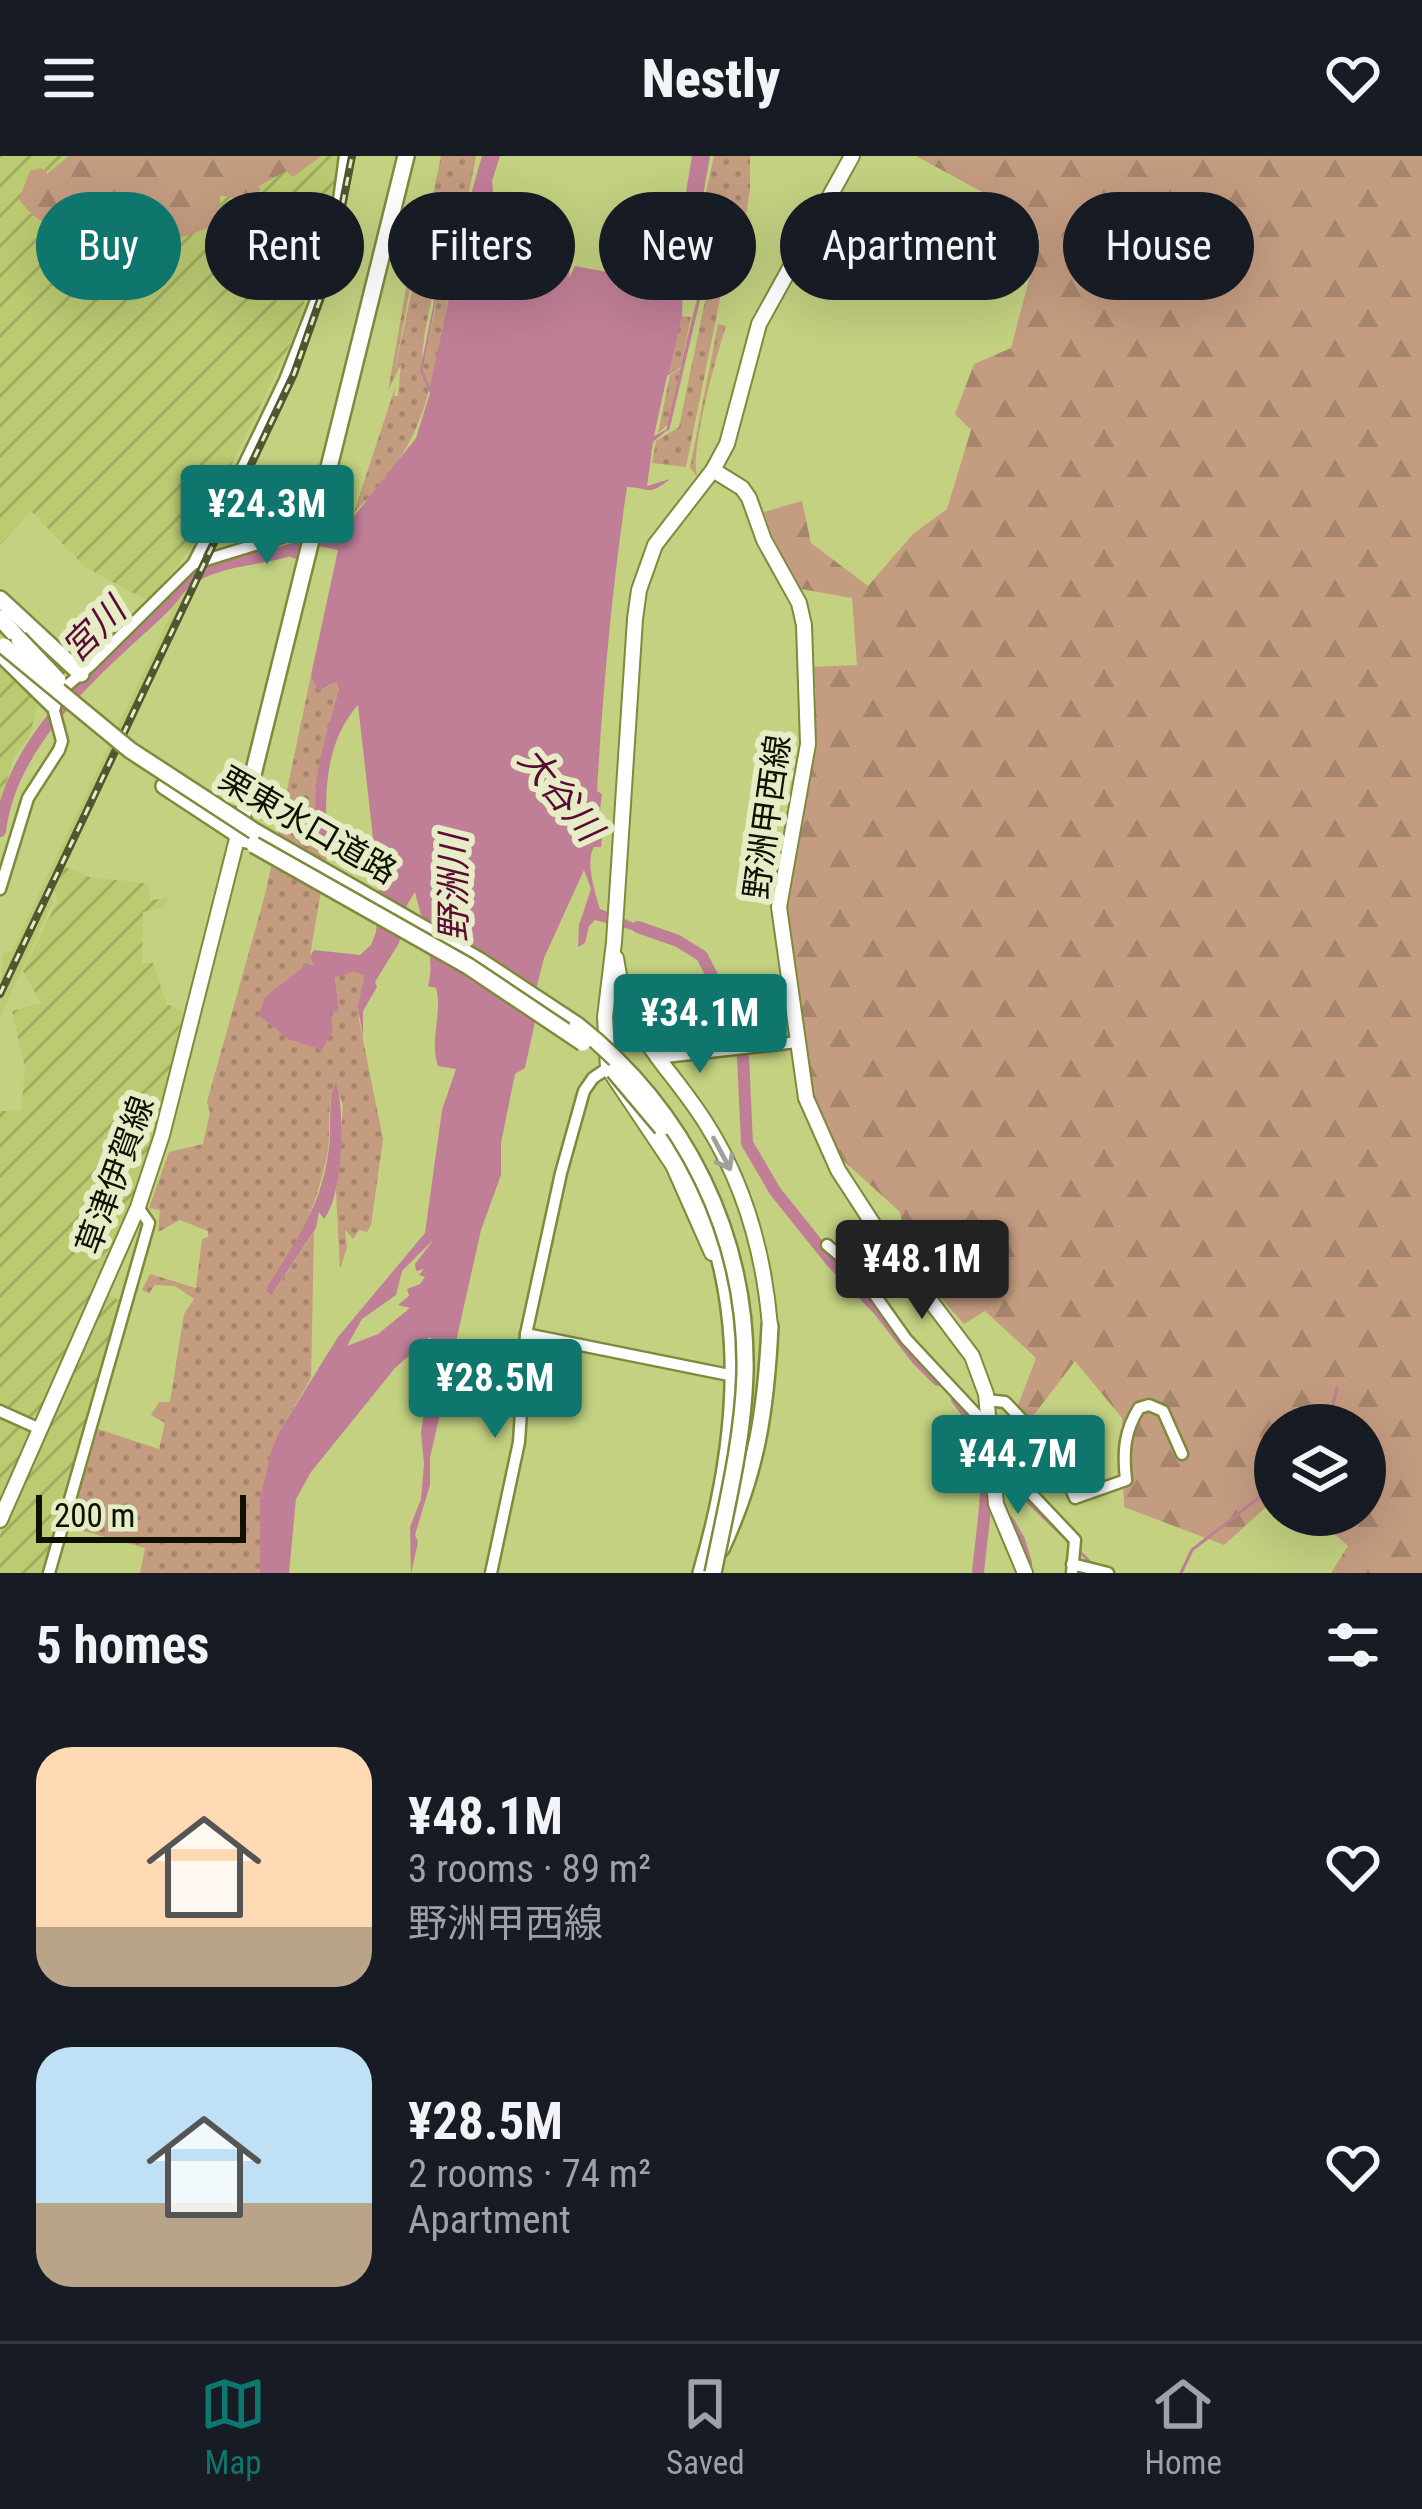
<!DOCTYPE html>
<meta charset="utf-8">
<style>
:root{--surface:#171b24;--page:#242831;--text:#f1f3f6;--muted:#9ea1a6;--line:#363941;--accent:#0f766e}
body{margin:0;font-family:"Roboto Condensed","Noto Sans JP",sans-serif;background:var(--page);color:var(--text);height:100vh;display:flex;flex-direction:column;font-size:45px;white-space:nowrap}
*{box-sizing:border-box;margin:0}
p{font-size:39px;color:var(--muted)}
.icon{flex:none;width:66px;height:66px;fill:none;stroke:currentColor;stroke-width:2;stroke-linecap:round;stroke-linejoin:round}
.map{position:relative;height:1417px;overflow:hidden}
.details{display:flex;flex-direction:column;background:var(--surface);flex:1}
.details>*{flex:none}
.guide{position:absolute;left:36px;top:36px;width:1350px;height:108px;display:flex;gap:24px}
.buttons{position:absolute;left:1254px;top:1248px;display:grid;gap:24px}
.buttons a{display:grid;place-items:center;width:132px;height:132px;border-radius:50%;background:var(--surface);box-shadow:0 12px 48px #0002;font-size:60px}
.scale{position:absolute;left:36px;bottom:30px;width:210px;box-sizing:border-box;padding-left:12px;border:6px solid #0e1100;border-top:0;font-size:33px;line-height:42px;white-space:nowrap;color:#0e1100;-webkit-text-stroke:9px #e6edc6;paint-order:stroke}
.price{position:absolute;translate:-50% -102px;padding:0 27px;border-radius:12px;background:var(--accent);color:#fff;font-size:39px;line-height:78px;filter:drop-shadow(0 3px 6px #0008)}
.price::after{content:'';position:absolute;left:50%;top:72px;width:36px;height:27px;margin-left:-18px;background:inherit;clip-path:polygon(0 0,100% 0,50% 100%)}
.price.selected{background:#222;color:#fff}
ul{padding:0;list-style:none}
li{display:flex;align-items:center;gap:36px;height:300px;padding:0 36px}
li span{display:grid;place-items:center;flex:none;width:336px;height:240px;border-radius:36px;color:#555}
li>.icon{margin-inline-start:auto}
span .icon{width:144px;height:144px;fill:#fffc;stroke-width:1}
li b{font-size:51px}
h2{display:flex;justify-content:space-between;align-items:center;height:144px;padding:0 36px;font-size:51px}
.chip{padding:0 42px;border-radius:54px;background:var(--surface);box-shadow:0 12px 48px #0002;font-size:42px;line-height:108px}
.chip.selected{background:var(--accent);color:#fff}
header{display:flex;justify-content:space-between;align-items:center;height:156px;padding:0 36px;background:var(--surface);font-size:54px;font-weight:800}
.dock{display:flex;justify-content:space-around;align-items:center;height:168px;border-top:3px solid var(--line);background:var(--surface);font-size:33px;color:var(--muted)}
.dock a{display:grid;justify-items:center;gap:6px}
.dock .selected{color:var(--accent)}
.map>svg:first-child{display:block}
.built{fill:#bcca71}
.industrial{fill:url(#industrial-furrows)}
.grass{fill:url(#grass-dots)}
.forest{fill:url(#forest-firs)}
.water{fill:#c07f97;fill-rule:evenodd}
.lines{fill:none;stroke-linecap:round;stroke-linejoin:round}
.stream{stroke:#c07f97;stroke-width:3}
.river{stroke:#c07f97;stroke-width:12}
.minor-casing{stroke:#7f8a3b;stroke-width:15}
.major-casing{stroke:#7f8a3b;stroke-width:18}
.highway-casing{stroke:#7f8a3b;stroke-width:20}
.minor{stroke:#fff;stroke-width:10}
.major{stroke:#fff;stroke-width:14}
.highway{stroke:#fff;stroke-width:15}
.rail-casing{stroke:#50572f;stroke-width:8}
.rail{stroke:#e6edc6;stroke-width:3;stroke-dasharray:9;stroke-linecap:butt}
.highway-bridge-casing{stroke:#7f8a3b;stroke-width:20;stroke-linecap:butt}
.highway-bridge{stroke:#fff;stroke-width:15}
.oneway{stroke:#9fa099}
.labels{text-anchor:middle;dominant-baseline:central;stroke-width:12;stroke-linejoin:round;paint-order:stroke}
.street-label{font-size:33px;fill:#0e1100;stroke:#e6edc6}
.water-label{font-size:36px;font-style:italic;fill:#5b0b33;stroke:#e6edc6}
</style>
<header><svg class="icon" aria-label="menu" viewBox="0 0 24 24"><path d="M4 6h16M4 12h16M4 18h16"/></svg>Nestly<svg class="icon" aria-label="heart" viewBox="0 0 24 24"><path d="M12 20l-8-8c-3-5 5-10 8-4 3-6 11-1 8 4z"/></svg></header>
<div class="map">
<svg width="1422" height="1417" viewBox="0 0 1422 1417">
<defs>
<pattern id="industrial-furrows" width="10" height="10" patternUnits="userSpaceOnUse" patternTransform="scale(3)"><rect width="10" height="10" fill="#bcca71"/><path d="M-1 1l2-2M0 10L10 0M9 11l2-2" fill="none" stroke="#a0ac60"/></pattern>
<pattern id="grass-dots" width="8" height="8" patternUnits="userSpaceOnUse" patternTransform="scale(3)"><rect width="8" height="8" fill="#c49c80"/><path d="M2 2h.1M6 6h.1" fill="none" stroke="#a7856d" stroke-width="1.8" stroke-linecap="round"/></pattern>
<pattern id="forest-firs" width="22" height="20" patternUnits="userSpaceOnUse" patternTransform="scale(3)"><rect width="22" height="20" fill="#c49c80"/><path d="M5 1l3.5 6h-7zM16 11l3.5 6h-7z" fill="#a7856d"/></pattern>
</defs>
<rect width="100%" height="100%" fill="#c3d181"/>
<polygon class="built" points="199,424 51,739 53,745 0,861 3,798 13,793 171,458 171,451 189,426"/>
<g class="industrial">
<polygon points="0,0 338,0 327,75 292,184 190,394 148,445 85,411 31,355 0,389"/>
<polygon points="0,511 38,547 29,581 13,604 0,648"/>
<polygon points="65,711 90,721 149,728 150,744 169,742 163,752 143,756 142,807 153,807 166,847 183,857 153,981 134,1037 38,1260 31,1261 0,1248 0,955 21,955 25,912 12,855 41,847 23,815 58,744 54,734"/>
<polygon points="108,1138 120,1145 43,1417 0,1417 0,1379"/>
<polygon points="0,1259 32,1275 0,1348"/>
</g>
<g class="grass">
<polygon points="441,0 476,0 467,47 450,61 447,76 426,72"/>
<polygon points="714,0 750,0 750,33 736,129 727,128 742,45 722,132 709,129 708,115 694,91"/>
<path d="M424,78L447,83C438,124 410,203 429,233C419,280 390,324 354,356L396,229L394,240H398L401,208L388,235L406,133L407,103L415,106L394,218Z"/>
<polygon points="443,111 454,113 431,231 423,214"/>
<polygon points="707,135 721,138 686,311 652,307 656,285 679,271"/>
<polygon points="681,160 691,161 681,209 668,218"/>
<path d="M718,168L726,170C717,197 688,301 698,321L690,312Z"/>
<polygon points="682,211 671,266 658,277 670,219"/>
<path d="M311,519L323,533L336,526L339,534L315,663L319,686L328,693L310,800L313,810L306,809L273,838L259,859L328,863L330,855H339L335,820L354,816L365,818L359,864L383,983L371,1069L367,1076L359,1074L353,1083L345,1074L347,1092L340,1112L336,1035L343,950L336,927C325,949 332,976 327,1000C316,1052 296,1093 272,1139L314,1076L311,1222L279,1276L260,1417H140L145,1392L69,1371L98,1273L159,1293L165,1267L151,1259L159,1246H170L184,1158L194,1143L175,1130L155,1129L149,1137L142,1134L150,1118L196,1132L202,1083L208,1081V1075L180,1064L158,1076L160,1054L149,1052L169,996L203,988L210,957L207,946L266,735Z"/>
</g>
<g class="forest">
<path d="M69,0H321L293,21L286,15L259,30L261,35L248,37L246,45L220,39V68L164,87L142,71L120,79L110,75L113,64L130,48L124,39L112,48L100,73C63,75 41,74 19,43L30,15L42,12L47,18Z"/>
<polygon points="916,0 1422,0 1422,1417 1331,1417 1348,1390 1313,1359 1365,1359 1365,1269 1275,1269 1275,1343 1224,1389 1124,1351 1122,1262 1075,1205 1030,1264 1017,1252 1036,1202 985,1155 964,1168 939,1140 904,1079 900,1056 833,995 819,969 785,789 792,685 806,623 816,535 810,511 857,509 852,442 790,431 764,356 802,345 811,387 868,430 913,378 947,353 971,274 955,258 974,208 1011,192 1040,82 984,37"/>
</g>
<g class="water">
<polygon points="482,0 500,0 492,25 495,56 490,68 500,87 481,83 484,63 479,83 462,79 466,52 454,61 448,77 452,60 468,48"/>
<polygon points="692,0 710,0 694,91 707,117 706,129 698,126 700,118 692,106 688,124 626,111 624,103 617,105 628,71 638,65 653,67 640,83 654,97 669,81 668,89 673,90 679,79"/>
<polygon points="544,66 559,86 564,82 564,67 568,67 568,82 561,88 563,100 517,89 527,76 541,71"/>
<path d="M447,83L423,214L430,230L461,86L472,88L470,98L475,103L482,90L523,98V112L531,100L570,108L569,122L575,110L618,118L616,132L624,117L658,125L665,142L671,127L683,130L682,159L669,217L681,209L699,133L683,209L667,220L654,280L671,271L653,286L647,330L670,323C647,341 653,332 627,331C612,432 603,533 597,635L602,638L598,672L603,674L601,691H594C585,705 595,737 600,753L651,774L650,778L643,777L595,764L589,770L585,787L578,791L579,769L591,733L584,714L544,802L529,861L535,866L525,912L515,918L501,987V1019L481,1074L430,1302V1329L415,1379L418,1386L411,1417L410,1371L421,1343L424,1308L421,1277L433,1189L430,1181L395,1212L311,1316L296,1343L289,1417H260V1344L271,1296L279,1276L338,1181L425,1077L442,954L456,913L438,910C429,884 443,857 436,832L428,830C436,802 422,766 415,736L407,749L399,787L375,826L377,831L363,855V882L358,850L365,819L354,816L335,821L339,855L330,856L333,874L322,894L288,883L259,859L265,841L306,809H313L310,800L314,794L360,799L371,789L376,776L379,735L358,549C323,588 324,644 328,693L319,686C308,625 324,590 339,533L336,526L318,535L311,519L338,394L319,390L299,396L296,403L288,400L286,393L355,359L416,282L430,237L420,215ZM434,1083L415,1108L416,1115L424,1113L419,1119L425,1121L420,1128L407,1133L409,1140L398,1149L410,1152L378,1178L347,1190L362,1163L396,1139L402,1115Z"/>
<path d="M336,925C345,953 344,1039 324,1063L319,1056L316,1072L271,1140L267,1131C297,1084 322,1049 329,992C332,969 327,946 336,925Z"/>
</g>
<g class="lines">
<g class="stream">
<polyline points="668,273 703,125"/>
<polyline points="1328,1269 1337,1232"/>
<polyline points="998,1317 1069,1386"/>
<polyline points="1080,1396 1095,1411"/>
<polyline points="1181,1417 1192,1394 1275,1329"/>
</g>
<g class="river">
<path d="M0,675C11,583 98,513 161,454C172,444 180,428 193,421C227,401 264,405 299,391"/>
<polyline points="638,771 678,785 702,800 742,880 747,987 775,1035 831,1105 878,1153 918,1204 938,1224"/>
<path d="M957,1243C964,1253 973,1263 978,1274C995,1309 981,1379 978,1417"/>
<polyline points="1008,1365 1019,1384 1026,1407"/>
</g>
<g class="minor-casing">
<g id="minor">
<polyline points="193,408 316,370"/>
<polyline points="0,733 28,642 59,594 62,585 54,555 57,538 91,509 193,408 242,313 285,224 324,124 333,88 345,0"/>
<polyline points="656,902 797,886"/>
<polyline points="827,1089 857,1114 906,1183 988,1271"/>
<polyline points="526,1178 734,1220"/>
<path d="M986,1244L1005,1246C1034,1276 1060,1302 1075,1342L1126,1324C1123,1296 1124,1276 1139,1252L1149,1249L1163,1255L1182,1298"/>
<polyline points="0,1255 40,1273"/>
<polyline points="992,1296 1075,1384 1072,1417"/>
<polyline points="1072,1408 1108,1417"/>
<polyline points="49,1417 149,1067 138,1051"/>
<polyline points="491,1417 519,1286 526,1178 561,1017 584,935 593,922 608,912"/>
</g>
</g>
<g class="major-casing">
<g id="major">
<polyline points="713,314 742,332 749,342 764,384 799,447 804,469 808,588 779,751 806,942 838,1014 877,1074 972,1200 986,1238 996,1348 1025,1417"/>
<path d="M616,802C627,883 668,906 707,969C746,1031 764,1098 770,1170"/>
<polyline points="712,1097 673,1009 608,912 605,861 614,786 635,463 639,434 655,389 713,314 727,288 759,168 852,0"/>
<polyline points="0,1364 138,1051 162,979 238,679"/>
</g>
</g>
<g class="highway-casing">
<g id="highway">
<polyline points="0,443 81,518"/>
<polyline points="0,462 19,483"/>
<polyline points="0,497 53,549"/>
<polyline points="164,630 246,684"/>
<polyline points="254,675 480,805 577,869"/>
<polyline points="238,679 406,0"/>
<path d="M662,972C753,1110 746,1264 701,1417"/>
<path d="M721,1393C757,1316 766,1254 770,1170"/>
</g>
</g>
<use href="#minor" class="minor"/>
<use href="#major" class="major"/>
<use href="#highway" class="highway"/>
<g class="rail-casing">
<polyline id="rail" points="0,838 294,218 329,118 352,0"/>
</g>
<use href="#rail" class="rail"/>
<g class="highway-bridge-casing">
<g id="highway-bridge">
<polyline points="19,483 58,524"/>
<polyline points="4,490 130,594 254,675"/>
<polyline points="254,689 468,810 583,887"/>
<path d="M577,869C685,954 748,1080 745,1218C743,1285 726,1352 713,1417"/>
<polyline points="614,915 662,972"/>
</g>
</g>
<use href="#highway-bridge" class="highway-bridge"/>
</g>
<defs><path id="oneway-shaft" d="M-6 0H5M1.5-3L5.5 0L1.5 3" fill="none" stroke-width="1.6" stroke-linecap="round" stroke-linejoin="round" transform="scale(3)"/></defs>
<use class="oneway" href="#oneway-shaft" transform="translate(722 998) rotate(62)"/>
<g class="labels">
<g class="street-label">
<text transform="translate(767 661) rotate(-82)">野洲甲西線</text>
<text transform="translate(308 669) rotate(30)">栗東水口道路</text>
<text transform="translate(115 1019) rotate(-70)">草津伊賀線</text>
</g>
<g class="water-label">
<text transform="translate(94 474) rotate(-45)">宮川</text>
<text transform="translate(560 638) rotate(51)">大谷川</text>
<text transform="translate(454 732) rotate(-90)">野洲川</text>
</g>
</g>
</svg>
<div class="buttons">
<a><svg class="icon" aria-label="layers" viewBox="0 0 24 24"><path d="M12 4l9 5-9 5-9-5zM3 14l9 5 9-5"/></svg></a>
</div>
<div class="scale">200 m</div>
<b class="price" style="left:267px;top:411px">¥24.3M</b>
<b class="price" style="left:700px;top:920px">¥34.1M</b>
<b class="price selected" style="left:922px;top:1166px">¥48.1M</b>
<b class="price" style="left:495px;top:1285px">¥28.5M</b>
<b class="price" style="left:1018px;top:1361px">¥44.7M</b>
<div class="guide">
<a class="chip selected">Buy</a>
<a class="chip">Rent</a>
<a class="chip">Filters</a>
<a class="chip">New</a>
<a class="chip">Apartment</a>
<a class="chip">House</a>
</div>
</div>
<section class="details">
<h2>5 homes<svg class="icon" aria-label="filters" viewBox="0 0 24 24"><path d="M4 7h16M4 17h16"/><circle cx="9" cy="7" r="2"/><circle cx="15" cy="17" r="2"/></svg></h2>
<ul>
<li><span style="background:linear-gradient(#ffd9b3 75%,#b9a48a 0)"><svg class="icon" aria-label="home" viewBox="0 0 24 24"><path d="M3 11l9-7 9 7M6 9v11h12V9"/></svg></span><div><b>¥48.1M</b><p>3 rooms · 89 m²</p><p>野洲甲西線</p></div><svg class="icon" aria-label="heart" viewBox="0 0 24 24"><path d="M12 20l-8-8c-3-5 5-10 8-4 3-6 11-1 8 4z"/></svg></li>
<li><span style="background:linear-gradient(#bfe0f5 65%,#b9a48a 0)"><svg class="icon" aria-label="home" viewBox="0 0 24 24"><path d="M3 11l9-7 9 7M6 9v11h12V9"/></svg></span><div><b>¥28.5M</b><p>2 rooms · 74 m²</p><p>Apartment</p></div><svg class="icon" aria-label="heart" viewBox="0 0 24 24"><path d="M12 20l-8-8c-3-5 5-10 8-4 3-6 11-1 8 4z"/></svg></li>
</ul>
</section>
<nav class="dock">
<a class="selected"><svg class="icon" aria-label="map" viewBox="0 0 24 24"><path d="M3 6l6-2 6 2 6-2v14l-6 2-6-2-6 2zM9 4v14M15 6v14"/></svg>Map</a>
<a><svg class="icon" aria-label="saved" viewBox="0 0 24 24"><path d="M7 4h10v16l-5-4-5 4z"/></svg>Saved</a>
<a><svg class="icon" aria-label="home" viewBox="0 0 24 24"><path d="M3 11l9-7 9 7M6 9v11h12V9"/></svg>Home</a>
</nav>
